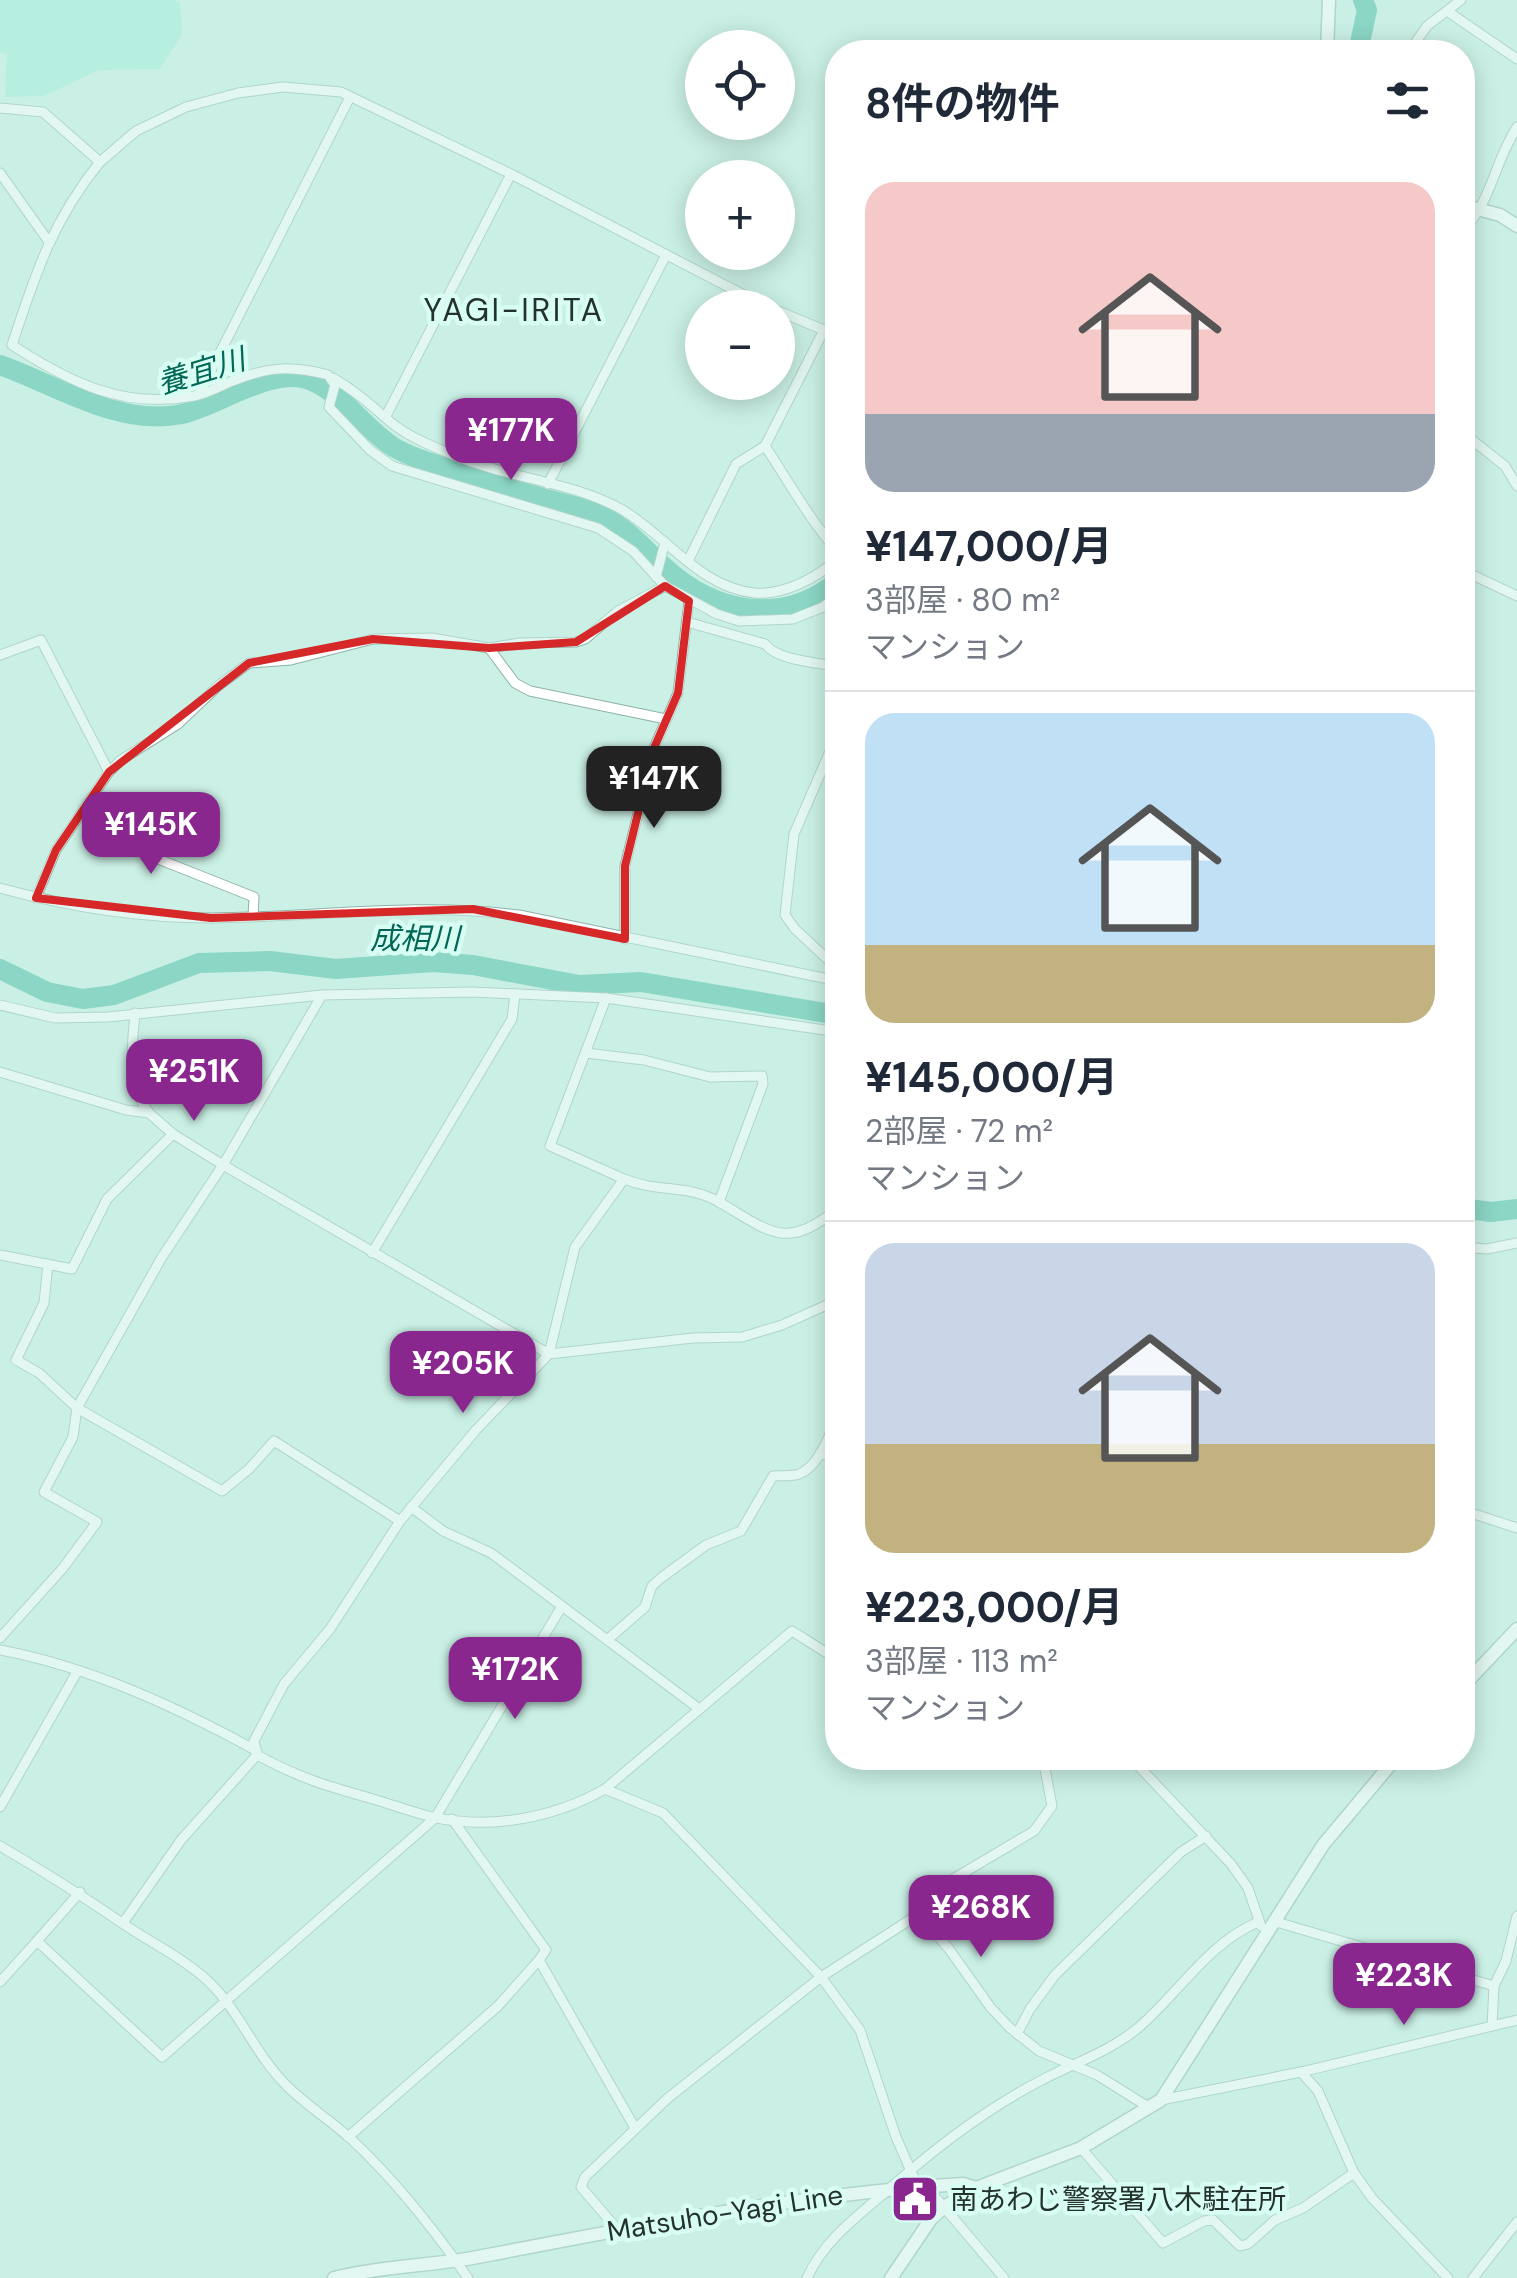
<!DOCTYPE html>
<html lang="ja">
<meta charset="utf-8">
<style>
:root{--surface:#fff;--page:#f2f2f3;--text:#1f2937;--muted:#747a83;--line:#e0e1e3;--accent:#89278f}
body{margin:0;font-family:"DM Sans","Noto Sans JP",sans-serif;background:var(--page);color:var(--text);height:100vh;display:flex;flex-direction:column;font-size:38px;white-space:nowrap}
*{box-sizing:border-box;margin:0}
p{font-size:32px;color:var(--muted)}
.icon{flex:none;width:55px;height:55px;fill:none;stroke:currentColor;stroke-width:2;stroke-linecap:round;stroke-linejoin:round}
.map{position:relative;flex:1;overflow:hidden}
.drawer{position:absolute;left:825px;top:40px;width:650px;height:1730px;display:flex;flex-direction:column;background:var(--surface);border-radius:40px;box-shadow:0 5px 25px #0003}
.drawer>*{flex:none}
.buttons{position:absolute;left:685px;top:30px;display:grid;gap:20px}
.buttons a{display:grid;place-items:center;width:110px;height:110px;border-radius:50%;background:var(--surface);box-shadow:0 5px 25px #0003;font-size:50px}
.price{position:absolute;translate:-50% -85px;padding:0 22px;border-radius:20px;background:var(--accent);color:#fff;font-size:32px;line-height:65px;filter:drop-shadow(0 2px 5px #0008)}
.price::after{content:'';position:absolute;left:50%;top:60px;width:30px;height:22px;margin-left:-15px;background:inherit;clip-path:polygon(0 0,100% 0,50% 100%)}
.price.active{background:#222;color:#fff}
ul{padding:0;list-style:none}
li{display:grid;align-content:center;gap:20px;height:530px;padding:0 40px}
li+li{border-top:2px solid var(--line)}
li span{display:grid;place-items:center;height:310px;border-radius:30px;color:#555}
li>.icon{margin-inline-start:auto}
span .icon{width:180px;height:180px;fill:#fffc;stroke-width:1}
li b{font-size:42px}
h2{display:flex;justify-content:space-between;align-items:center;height:120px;padding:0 40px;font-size:42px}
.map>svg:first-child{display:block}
.green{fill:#9eecd7}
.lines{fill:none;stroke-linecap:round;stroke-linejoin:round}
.river{stroke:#3eb59b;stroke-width:20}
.street-casing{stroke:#90b3a9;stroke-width:11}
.secondary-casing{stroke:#90b3a9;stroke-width:15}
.street{stroke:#fff;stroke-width:9}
.secondary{stroke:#fff;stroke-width:12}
.marked{fill:none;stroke:#d62828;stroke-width:8;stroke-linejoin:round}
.labels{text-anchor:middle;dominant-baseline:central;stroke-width:9;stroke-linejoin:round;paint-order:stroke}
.poi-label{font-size:28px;fill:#24322e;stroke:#d8fdf3;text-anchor:start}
.street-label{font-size:28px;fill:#24322e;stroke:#d8fdf3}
.water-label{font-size:30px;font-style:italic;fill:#065;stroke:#d8fdf3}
.quarter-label{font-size:32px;letter-spacing:2.5px;fill:#24322e;stroke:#d8fdf3}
</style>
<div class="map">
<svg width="1517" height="2278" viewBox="0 0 1517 2278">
<rect width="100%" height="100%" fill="#cbf0e5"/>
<polygon class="green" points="0,0 175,0 180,3 182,34 160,69 99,70 44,96 5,97 7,54 0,52"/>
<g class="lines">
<g class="river">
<polyline points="1358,52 1367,10 1363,0"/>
<path d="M0,365C57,385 118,427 182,414C218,406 275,364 312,381C345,395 365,430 395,448C416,460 436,464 459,472C502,487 546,500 591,510C627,527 635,540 663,566C714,613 782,627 838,581"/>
<polyline points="0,969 47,992 83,999 114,995 199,963 270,961 336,969 433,962 473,965 579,985 641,982 838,1015"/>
<polyline points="1462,1208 1491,1212 1517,1209"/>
</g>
<g class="street-casing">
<g id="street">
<polyline points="1447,11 1517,59"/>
<polyline points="1409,52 1427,26 1461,0"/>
<path d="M0,108L43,112L100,162C52,221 35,275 12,345C69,382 124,410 194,396C206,394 219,387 230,382C267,367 290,365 328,375L335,385L329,407L370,450L392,466L598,528L633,551L665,586L717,614L739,621L793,619L823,607L838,596"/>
<polyline points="100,162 136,131 186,107 238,93 283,87 341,92 511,174 769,308"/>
<polyline points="0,173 49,242"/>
<path d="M1462,232C1493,199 1493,165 1517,127"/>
<path d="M333,378C356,391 373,407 393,424C412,439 439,449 461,458C513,479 572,482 621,509C666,535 700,588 755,593C785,595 816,578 838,559"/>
<polyline points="199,394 350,97"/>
<polyline points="386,416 511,174"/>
<polyline points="1462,432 1505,466 1517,486"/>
<polyline points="765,446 824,330 778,311"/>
<polyline points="548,484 666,255"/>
<path d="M688,561L736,464L765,446C789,482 809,519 838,552"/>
<polyline points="1462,570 1517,596"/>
<polyline points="656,577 665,542"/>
<path d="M687,622L765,644C778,661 817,662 838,667"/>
<polyline points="489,648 515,683 530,691 666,719"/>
<polyline points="0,655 41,640 109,772"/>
<polyline points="838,733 794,834 785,915 795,929 838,969"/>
<polyline points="83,811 133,849 254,897 253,917"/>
<path d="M0,888C69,907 141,918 212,918C315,917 416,902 519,915L838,981"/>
<polyline points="36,898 56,850 109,772 121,760 178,724 218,686 249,663 291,660 373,639 432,638 489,648 520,643 576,642 585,639 618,611 665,586"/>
<polyline points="625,939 625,866 654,748 678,693 689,601"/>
<polyline points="0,1005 55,1018 108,1017 322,995 472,992 606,998 838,1032"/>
<path d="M135,1013C132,1049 126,1082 149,1113"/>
<path d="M586,1053L644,1060L710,1077L762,1076L763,1084L719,1202C689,1184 659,1193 624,1179"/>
<polyline points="0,1072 126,1110 149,1113 173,1134 223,1165 322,995"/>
<path d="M719,1202C769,1231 786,1252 838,1208"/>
<polyline points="1462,1247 1487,1249 1517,1243"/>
<polyline points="372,1253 512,1019 515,994"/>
<polyline points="0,1255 72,1269 107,1199 173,1134"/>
<polyline points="820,1453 838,1460"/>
<polyline points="411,1507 443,1531 491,1553 698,1708"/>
<polyline points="1462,1510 1517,1528"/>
<polyline points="400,1521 274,1441 249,1469 222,1491 77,1408 162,1257 223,1165 549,1354 693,1338 742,1337 782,1325 838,1300"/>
<polyline points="0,1638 63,1568 97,1522 44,1492 73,1437 77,1408 39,1373 16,1360 44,1303 48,1264"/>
<path d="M607,1640L645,1607L652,1586L661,1578L706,1545L741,1531L773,1476C780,1475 791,1477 799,1474C819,1467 829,1435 838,1417"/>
<path d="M0,1650C90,1667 177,1707 257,1751"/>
<path d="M257,1755C299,1778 327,1786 373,1799C393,1805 412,1812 432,1817C490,1830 554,1818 605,1789L663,1813L821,1977L860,2030L896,2137L918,2187L937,2199L1004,2278"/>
<polyline points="257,1755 254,1741 284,1684 330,1629 400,1521 476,1430 549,1354 575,1247 624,1179 550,1146 606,998"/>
<polyline points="1131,1758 1231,1864 1248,1888 1261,1926"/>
<polyline points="605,1789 792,1631 838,1660"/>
<polyline points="0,1807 77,1672"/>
<polyline points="452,1819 546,1950 539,1960 635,2128"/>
<path d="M0,1846C43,1871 81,1895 122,1923C151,1943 184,1958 210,1983C240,2012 254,2053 287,2086C306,2105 330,2120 351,2139C396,2181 433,2228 468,2278"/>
<polyline points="80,1892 37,1941 162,2057 435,1818 562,1606"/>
<polyline points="919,1914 949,1949 991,2008 1010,2028 1039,2051 1097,2075 1150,2108"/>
<polyline points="1273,1921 1494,1986"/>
<polyline points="123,1923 181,1840 257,1755"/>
<polyline points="0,1982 37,1941"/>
<polyline points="1492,2026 1494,1986 1506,1961 1517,1916"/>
<polyline points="1017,2034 1030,2009 1055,1975 1181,1852 1206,1836"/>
<polyline points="1301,2072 1318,2091 1354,2173 1372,2198 1448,2278"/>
<polyline points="1161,2100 1301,2072 1517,2020"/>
<polyline points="348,2137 498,2006 539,1960"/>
<polyline points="1081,2148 1163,2243 1204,2221 1213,2220 1240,2246 1248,2244 1275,2220 1303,2208 1354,2173"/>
<polyline points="618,2230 581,2187 585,2177 668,2098 821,1977 919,1914 934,1892 948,1882 1034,1831 1052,1806 1043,1758"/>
<path d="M807,2278C824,2240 858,2216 889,2189C934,2149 983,2111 1038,2082C1073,2063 1106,2054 1138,2028C1179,1993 1207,1944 1258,1922"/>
<polyline points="1473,2278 1517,2222"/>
</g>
</g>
<g class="secondary-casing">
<g id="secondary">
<polyline points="1327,52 1329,0"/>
<polyline points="1462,205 1500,215 1517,226"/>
<polyline points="1462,1687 1517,1629"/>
<path d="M334,2278C381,2266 430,2266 478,2257C638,2226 800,2194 963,2184L976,2188"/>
<polyline points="891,2278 931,2219 944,2207 976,2188 1081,2148 1161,2100 1323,1845 1396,1758"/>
</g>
</g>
<use href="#street" class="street"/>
<use href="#secondary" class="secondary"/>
</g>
<path d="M0 0H1517V2278H0ZM665,586L689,601L678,693L654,748L625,866V939L473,909L211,918L36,898L56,850L109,772L249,663L373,639L489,648L576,642Z" fill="#cbf0e5" fill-opacity=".55" fill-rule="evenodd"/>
<path class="marked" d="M665,586L689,601L678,693L654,748L625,866V939L473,909L211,918L36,898L56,850L109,772L249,663L373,639L489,648L576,642Z"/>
<defs>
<g id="civic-square" transform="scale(2.5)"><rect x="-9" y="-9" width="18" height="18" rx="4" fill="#89278f" stroke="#d8fdf3"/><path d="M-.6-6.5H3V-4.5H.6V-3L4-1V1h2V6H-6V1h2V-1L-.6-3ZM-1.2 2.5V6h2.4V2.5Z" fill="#fff"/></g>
</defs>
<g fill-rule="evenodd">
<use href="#civic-square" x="915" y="2199"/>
</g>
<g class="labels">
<g class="poi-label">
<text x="950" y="2199">南あわじ警察署八木駐在所</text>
</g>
<g class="street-label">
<text transform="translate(725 2213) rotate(-9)">Matsuho-Yagi Line</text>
</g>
<g class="water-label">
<text transform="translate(201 371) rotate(-17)">養宜川</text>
<text x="415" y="938">成相川</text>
</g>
<g class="quarter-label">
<text x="514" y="310">YAGI-IRITA</text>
</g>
</g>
</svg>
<div class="buttons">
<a><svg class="icon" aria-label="locate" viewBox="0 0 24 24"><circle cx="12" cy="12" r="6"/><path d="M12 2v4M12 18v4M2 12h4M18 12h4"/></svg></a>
<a>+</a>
<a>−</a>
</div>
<b class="price" style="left:511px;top:483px">¥177K</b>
<b class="price active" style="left:654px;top:831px">¥147K</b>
<b class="price" style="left:151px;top:877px">¥145K</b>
<b class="price" style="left:194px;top:1124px">¥251K</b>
<b class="price" style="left:463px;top:1416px">¥205K</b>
<b class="price" style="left:515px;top:1722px">¥172K</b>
<b class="price" style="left:981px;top:1960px">¥268K</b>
<b class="price" style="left:1404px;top:2028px">¥223K</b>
<section class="drawer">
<h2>8件の物件<svg class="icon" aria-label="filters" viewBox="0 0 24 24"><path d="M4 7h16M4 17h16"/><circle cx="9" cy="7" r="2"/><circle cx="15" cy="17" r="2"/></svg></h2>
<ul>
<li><span style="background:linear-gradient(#f6c9c9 75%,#9aa5b1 0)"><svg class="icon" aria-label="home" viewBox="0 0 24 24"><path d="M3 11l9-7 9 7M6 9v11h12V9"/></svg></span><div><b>¥147,000/月</b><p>3部屋 · 80 m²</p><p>マンション</p></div></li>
<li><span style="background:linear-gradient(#bfe0f5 75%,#c2b280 0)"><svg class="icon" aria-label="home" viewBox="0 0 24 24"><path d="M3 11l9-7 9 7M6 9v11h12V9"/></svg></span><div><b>¥145,000/月</b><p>2部屋 · 72 m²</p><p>マンション</p></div></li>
<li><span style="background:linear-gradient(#c9d6e8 65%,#c2b280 0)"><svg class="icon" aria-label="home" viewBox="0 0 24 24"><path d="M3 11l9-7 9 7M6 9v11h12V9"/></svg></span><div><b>¥223,000/月</b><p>3部屋 · 113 m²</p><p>マンション</p></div></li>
</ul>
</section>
</div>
